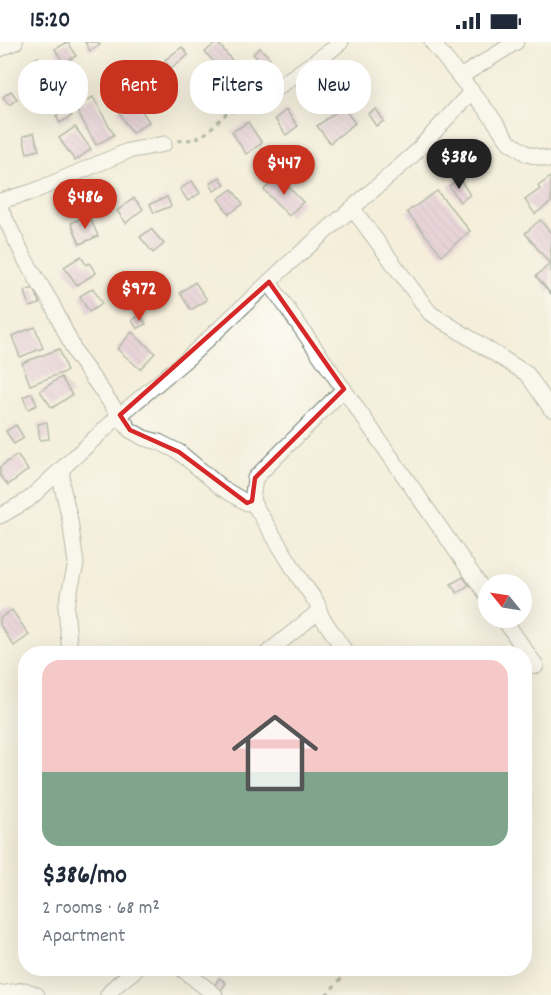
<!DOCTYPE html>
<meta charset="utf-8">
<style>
:root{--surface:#fff;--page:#f2f2f3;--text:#1f2937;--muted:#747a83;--line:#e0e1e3;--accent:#c8321e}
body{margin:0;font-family:Dekko,sans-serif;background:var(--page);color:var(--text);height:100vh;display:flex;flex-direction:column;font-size:22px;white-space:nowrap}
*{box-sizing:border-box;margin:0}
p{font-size:20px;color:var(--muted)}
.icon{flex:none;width:33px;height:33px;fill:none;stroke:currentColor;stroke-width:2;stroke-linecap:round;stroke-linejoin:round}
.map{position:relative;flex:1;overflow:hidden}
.side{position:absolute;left:18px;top:604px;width:514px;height:330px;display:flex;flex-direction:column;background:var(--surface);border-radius:24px;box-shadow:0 6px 24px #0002}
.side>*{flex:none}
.hud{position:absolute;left:18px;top:18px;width:516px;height:54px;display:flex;gap:12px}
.needle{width:39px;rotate:300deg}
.controls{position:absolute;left:478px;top:532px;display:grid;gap:12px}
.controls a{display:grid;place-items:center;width:54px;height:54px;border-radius:50%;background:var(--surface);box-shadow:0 6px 24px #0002;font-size:30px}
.price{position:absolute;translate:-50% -51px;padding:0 14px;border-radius:21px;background:var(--accent);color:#fff;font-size:20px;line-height:39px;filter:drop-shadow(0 2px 3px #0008)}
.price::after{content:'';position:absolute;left:50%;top:36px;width:18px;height:14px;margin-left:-9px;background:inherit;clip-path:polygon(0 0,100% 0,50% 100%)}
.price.selected{background:#222;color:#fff}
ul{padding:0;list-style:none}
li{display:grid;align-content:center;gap:12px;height:318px;padding:0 24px}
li+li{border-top:2px solid var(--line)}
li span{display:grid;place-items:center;height:186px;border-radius:18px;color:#555}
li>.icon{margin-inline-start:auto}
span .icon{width:108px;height:108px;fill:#fffc;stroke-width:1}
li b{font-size:26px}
.pill{padding:0 21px;border-radius:24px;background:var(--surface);box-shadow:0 6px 24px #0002;font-size:21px;line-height:54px}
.pill.selected{background:var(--accent);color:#fff}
.status{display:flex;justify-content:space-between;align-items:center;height:42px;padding:0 30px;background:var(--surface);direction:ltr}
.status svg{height:16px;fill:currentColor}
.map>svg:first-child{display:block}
.building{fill:url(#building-back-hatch)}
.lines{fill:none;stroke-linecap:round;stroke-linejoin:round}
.street-casing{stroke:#6a7b6e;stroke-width:17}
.path{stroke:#6a7b6e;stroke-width:3;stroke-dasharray:4.5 4.5;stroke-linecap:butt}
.street{stroke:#fff;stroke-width:15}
.marked{fill:none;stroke:#d62828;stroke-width:4.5;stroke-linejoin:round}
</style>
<div class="status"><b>15:20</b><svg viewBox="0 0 49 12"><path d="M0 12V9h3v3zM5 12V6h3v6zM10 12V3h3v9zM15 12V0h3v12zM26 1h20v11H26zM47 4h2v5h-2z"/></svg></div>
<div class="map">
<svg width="551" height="953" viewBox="0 0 551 953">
<defs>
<pattern id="building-back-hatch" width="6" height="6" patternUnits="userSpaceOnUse" patternTransform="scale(1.5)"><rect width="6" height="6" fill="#dab2d8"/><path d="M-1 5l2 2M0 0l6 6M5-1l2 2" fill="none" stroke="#b092b0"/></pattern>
</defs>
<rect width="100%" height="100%" fill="#fdfcf7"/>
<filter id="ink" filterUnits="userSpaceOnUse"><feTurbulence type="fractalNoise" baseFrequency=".0167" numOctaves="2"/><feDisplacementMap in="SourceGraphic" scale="12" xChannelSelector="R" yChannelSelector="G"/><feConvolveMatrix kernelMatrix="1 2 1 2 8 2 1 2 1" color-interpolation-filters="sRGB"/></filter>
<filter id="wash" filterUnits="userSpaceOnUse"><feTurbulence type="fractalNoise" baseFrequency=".008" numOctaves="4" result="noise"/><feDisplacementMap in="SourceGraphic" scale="24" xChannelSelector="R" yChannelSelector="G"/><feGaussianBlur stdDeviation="1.35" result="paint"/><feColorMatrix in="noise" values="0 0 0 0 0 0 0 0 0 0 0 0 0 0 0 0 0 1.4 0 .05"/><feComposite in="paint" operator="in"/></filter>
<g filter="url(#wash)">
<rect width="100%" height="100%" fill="#f4eedb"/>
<g id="blocks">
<g class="building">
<polygon points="68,0 76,14 63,21 55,7"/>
<polygon points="85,0 98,0 100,3 90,9"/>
<polygon points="217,0 236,23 225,33 205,10"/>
<polygon points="182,5 188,13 171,26 165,18"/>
<polygon points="260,6 270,16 264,23 253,12"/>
<polygon points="38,15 47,28 38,34 29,21"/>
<polygon points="342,25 352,35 346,41 336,31"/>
<polygon points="11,49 17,57 9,63 3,55"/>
<polygon points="93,55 114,93 96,103 75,65"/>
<polygon points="134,56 149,80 132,91 117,67"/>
<polygon points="343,65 355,81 330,101 317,84"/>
<polygon points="68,67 72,74 60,81 56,74"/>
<polygon points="376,67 384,79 376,84 368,72"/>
<polygon points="286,68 298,84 286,93 275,77"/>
<polygon points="248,80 262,101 246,112 232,90"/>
<polygon points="75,85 91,107 75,119 59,96"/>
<polygon points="34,91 39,108 27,111 23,94"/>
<polygon points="278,134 303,160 289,174 264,148"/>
<polygon points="220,135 225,143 214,149 210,141"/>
<polygon points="551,135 551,160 535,172 525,158 540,147 538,144"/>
<polygon points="459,136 470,153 460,160 449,144"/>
<polygon points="192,139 200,151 188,159 180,147"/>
<polygon points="232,147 243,162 229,172 218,157"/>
<polygon points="437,149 470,189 442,213 407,170"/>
<polygon points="167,155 171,164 154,171 150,162"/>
<polygon points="134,156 143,167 126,181 117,169"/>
<polygon points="89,173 98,194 80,202 71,181"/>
<polygon points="540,178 551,191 551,252 536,234 550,222 525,191"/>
<polygon points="151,187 164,202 153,211 140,195"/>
<polygon points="81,214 86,223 89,221 96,231 77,243 64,225"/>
<polygon points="155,240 166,258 151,268 139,251"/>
<polygon points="195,240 207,258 191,268 180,251"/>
<polygon points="34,246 40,262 30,265 25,249"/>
<polygon points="93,246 102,262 89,270 80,254"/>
<polygon points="140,273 146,282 137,287 132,278"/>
<polygon points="35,285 43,306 20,315 12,294"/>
<polygon points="132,290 155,311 140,327 117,307"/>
<polygon points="59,307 67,329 30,343 22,321"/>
<polygon points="61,335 72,353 52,366 40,349"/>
<polygon points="32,351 37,363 28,367 23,355"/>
<polygon points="47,380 49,397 40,398 38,382"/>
<polygon points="16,383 24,396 14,402 6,389"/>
<polygon points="17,413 28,428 8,443 0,433 0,425"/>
<polygon points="463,535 469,543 457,551 451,542"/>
<polygon points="12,568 29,593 14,604 0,583 0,576"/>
<polygon points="219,936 226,941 220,950 213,946"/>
</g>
</g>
</g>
<g filter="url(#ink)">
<use href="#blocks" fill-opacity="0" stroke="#6a7b6e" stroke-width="1.5"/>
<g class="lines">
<g class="street-casing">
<g id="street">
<polyline points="432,0 491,74 509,100 527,112 551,118"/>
<polyline points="0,7 15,0"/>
<polyline points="460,35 516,0"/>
<polyline points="255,61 330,9 341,0"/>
<polyline points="0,159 32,150 128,109 164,102"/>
<polyline points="0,166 26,219 52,262 77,314 130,388 144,396 159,400 179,410 222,446 247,461 252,459"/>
<polyline points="353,167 430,271 527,332 551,367"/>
<polyline points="269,240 489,556"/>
<polyline points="344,347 255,436 252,459 300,537 317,561 321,574 347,612"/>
<polyline points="62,428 62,444 70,478 76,522 66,565 70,612"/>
<polyline points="0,474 28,458 120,373 189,315 286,224 413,113 472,49"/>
<polyline points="503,576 536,624"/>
<polyline points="266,612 319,569"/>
<polyline points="182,927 215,953"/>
<polyline points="0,952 25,948 37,953"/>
<path d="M108,953C114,942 127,936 136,927"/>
</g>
</g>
<g class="path">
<polyline points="178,99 195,97 206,91 226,72 242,66"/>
<polyline points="326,953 350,927"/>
</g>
<use href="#street" class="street"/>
</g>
</g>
<path d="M0 0H551V953H0ZM269,240L344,347L255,436L252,459L247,461L179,410L130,388L120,373Z" fill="#f4eedb" fill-opacity=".55" fill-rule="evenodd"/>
<path class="marked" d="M269,240L344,347L255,436L252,459L247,461L179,410L130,388L120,373Z"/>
</svg>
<div class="controls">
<a><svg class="needle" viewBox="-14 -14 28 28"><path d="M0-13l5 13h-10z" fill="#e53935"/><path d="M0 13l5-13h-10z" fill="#747a83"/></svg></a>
</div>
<b class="price selected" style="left:459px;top:148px">$386</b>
<b class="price" style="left:284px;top:154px">$447</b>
<b class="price" style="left:85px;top:188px">$486</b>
<b class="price" style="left:139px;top:280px">$972</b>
<div class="hud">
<a class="pill">Buy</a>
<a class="pill selected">Rent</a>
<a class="pill">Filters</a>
<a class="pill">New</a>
</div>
<section class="side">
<ul>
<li><span style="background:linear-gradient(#f6c9c9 60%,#7fa58c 0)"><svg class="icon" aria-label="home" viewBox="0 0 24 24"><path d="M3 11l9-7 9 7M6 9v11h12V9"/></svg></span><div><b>$386/mo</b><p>2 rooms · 68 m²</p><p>Apartment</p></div></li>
</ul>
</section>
</div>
